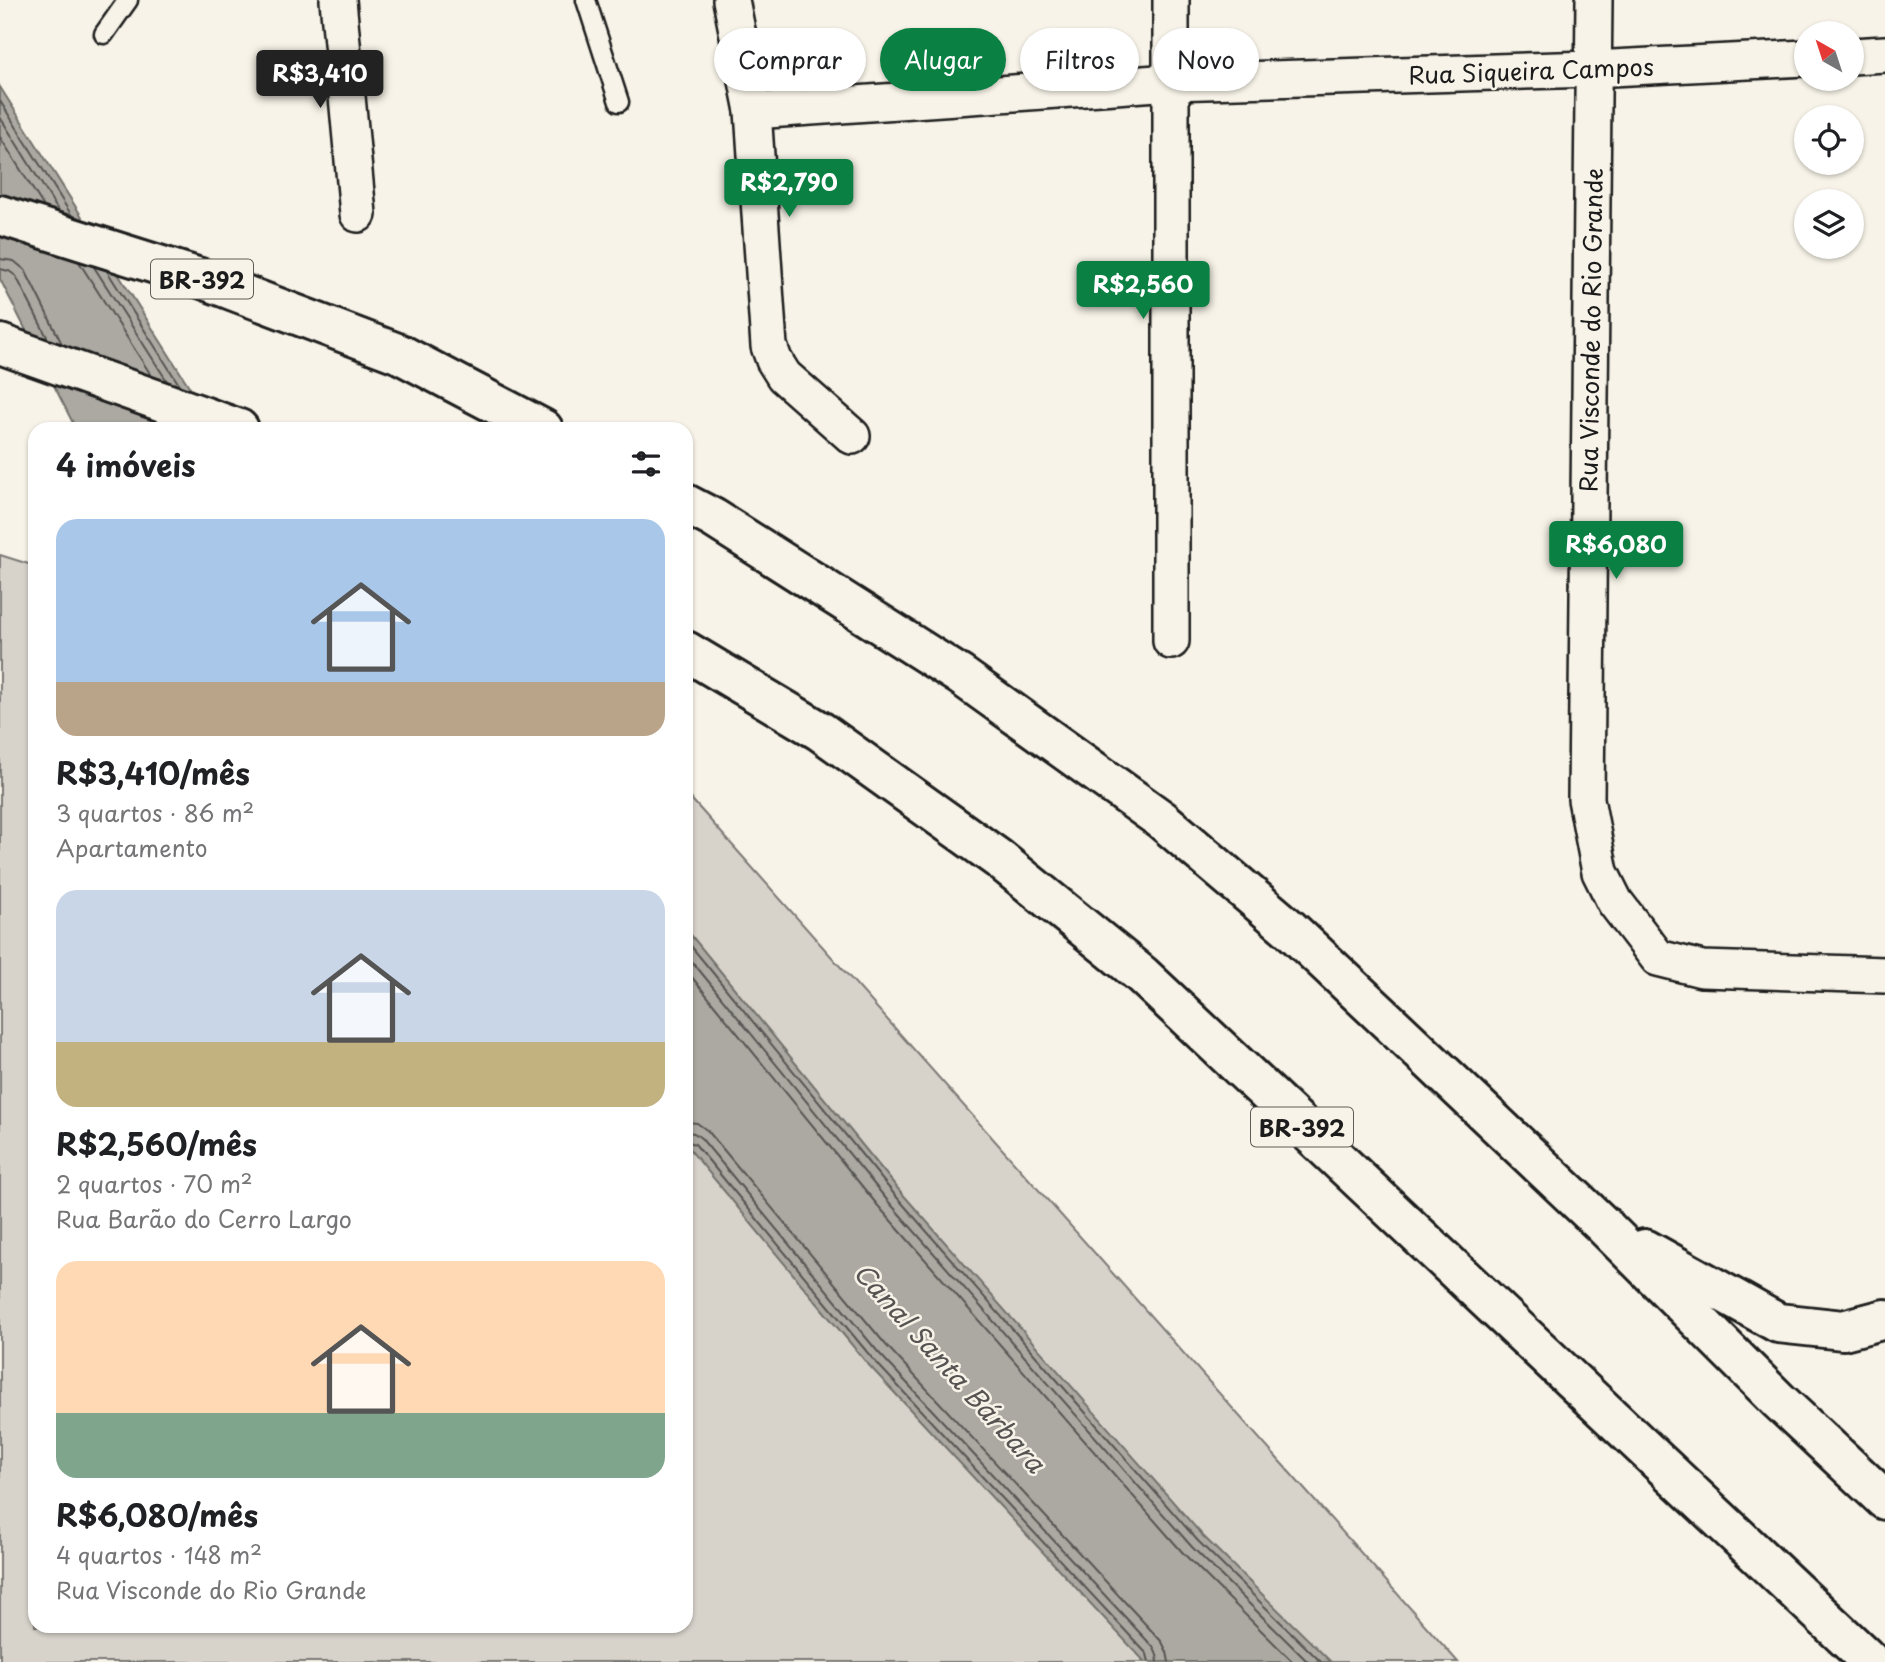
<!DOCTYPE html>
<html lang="pt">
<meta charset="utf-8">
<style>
:root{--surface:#fff;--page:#f6f6f6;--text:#202124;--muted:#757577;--accent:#0b8043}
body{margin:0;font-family:"Playpen Sans",sans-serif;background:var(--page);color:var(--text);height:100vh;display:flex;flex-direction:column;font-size:26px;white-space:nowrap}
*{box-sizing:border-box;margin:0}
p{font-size:23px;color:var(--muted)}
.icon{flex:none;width:38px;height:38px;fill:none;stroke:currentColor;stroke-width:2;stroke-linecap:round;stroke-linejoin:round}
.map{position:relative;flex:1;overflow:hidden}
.panel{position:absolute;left:28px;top:422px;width:665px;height:1211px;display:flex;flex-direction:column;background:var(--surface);border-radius:21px;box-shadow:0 2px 5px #0004}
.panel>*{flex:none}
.banner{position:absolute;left:714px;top:28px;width:665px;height:63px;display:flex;gap:14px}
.needle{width:46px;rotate:321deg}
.tools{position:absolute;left:1794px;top:21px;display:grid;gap:14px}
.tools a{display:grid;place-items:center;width:70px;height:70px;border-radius:50%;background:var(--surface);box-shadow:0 2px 5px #0004;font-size:35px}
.price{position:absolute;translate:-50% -60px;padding:0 16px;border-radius:7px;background:var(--accent);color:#fff;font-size:23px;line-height:46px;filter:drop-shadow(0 2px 4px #0008)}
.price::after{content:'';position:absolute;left:50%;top:42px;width:21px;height:16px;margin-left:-10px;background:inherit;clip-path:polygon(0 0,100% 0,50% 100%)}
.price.selected{background:#222;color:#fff}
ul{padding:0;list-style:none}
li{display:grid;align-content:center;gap:14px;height:371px;padding:0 28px}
li span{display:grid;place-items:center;height:217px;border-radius:21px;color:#555}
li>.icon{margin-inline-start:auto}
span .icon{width:126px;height:126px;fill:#fffc;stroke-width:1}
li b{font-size:30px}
h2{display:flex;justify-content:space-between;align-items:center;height:84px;padding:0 28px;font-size:30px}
.tag{padding:0 24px;border-radius:32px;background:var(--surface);box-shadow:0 2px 5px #0004;font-size:24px;line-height:63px}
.tag.selected{background:var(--accent);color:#fff}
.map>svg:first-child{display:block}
.green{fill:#d7d3cb;stroke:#7a7874;stroke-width:2}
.water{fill:#aca9a2;stroke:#72716c;stroke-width:2}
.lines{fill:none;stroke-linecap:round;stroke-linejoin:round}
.shore{stroke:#565452;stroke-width:2}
.service-casing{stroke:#1c1c1c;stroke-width:23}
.minor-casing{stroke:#1c1c1c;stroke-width:40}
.motorway-casing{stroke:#1c1c1c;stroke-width:44}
.service{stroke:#f7f3e8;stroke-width:18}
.minor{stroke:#f7f3e8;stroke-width:35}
.motorway{stroke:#f7f3e8;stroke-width:38}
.labels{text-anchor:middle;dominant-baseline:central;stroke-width:5;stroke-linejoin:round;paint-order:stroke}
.shield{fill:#f7f3e8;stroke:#5e5c59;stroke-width:2}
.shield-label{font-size:23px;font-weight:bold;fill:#1c1c1c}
.street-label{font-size:24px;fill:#1c1c1c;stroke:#f7f3e8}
.water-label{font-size:26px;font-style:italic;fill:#565452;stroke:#f7f3e8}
</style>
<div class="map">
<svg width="1885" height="1662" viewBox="0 0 1885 1662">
<rect width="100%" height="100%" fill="#f7f3e8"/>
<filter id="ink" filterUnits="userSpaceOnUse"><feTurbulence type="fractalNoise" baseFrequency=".0143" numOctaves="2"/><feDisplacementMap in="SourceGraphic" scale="14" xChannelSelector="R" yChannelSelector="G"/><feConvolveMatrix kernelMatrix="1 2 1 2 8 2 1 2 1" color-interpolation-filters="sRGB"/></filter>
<g filter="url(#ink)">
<polygon class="green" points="0,555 35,566 35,1626 686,1626 686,793 1458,1662 0,1662"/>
<g class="water">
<polygon points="0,87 216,429 76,429 0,279"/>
<polygon points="686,929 899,1190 1203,1536 1331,1662 1145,1662 866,1362 686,1145"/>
</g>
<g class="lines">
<g class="shore">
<polyline points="0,101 72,216"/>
<polyline points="0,117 59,212"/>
<polyline points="0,137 44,207"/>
<polyline points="0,259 14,261 25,270 62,344"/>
<polyline points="79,262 151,375"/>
<polyline points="94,267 167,381"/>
<polyline points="0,269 9,271 16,276 48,339"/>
<polyline points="107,271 180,386"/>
<polyline points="686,940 894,1194 1198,1541 1321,1662"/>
<polyline points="686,954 887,1200 1192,1547 1308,1662"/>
<polyline points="686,970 879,1207 1184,1554 1293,1662"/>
<polyline points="686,1122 697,1123 708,1131 886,1345 1162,1642 1167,1652 1169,1662"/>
<polyline points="686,1132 694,1133 701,1138 878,1352 1154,1648 1157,1655 1158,1662"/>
<polyline points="686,1141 695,1144 872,1358 1147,1654 1149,1662"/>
</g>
<g class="service-casing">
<g id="service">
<polyline points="586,0 619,102"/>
<polyline points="104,34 128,0"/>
</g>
</g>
<g class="minor-casing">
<g id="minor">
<polyline points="338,0 358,214"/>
<polyline points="731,0 753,111 769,346 774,360 784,376 852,436"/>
<polyline points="1594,0 1586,799 1600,872 1615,902 1658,958 1702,969 1885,975"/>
<polyline points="1852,56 1885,54"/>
<polyline points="753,111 1172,82 1592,69 1806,58"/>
<polyline points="1171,641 1171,0"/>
</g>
</g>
<g class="motorway-casing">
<g id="motorway">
<polyline points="0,215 200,278 400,354 543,429"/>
<polyline points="0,344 239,429"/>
<polyline points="686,504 713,518 960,675 1162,820 1290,929 1409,1041 1604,1226 1779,1401 1885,1500"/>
<polyline points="686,651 820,731 999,859 1142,975 1871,1662"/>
<polyline points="1645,1249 1778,1323 1843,1330 1885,1319"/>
</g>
</g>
<use href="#service" class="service"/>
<use href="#minor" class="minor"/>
<use href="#motorway" class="motorway"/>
</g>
</g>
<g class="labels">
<g class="shield">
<rect x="151" y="259.5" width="102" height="39" rx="5"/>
<rect x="1251" y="1107.5" width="102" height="39" rx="5"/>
</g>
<g class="shield-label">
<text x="202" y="279">BR-392</text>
<text x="1302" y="1127">BR-392</text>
</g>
<g class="street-label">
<text transform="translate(1531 70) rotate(-2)">Rua Siqueira Campos</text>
<text transform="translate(1590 330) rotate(-89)">Rua Visconde do Rio Grande</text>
</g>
<g class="water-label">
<text transform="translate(950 1367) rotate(48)">Canal Santa Bárbara</text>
</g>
</g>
</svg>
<div class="tools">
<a><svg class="needle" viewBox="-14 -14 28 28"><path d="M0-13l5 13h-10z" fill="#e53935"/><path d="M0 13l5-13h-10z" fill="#757577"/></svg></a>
<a><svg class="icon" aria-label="locate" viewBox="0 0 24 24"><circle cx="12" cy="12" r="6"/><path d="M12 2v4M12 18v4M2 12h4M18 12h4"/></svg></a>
<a><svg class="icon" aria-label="layers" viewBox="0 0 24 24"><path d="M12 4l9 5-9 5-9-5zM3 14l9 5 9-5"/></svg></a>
</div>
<b class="price selected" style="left:320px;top:110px">R$3,410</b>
<b class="price" style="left:789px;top:219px">R$2,790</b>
<b class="price" style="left:1143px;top:321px">R$2,560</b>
<b class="price" style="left:1616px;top:581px">R$6,080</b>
<div class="banner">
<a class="tag">Comprar</a>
<a class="tag selected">Alugar</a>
<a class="tag">Filtros</a>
<a class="tag">Novo</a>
</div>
<section class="panel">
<h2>4 imóveis<svg class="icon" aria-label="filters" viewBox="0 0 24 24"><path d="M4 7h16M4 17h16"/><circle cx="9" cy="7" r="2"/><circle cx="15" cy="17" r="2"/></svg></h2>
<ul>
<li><span style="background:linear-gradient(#a9c7e8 75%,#b9a48a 0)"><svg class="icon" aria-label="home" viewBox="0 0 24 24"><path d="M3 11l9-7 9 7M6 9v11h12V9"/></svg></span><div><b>R$3,410/mês</b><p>3 quartos · 86 m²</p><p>Apartamento</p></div></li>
<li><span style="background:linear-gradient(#c9d6e8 70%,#c2b280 0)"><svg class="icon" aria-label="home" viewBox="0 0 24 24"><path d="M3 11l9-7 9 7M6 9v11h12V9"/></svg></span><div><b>R$2,560/mês</b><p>2 quartos · 70 m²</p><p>Rua Barão do Cerro Largo</p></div></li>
<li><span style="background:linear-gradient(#ffd9b3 70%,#7fa58c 0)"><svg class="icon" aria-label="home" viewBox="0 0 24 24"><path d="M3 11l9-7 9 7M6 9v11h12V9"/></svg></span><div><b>R$6,080/mês</b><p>4 quartos · 148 m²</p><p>Rua Visconde do Rio Grande</p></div></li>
</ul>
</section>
</div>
